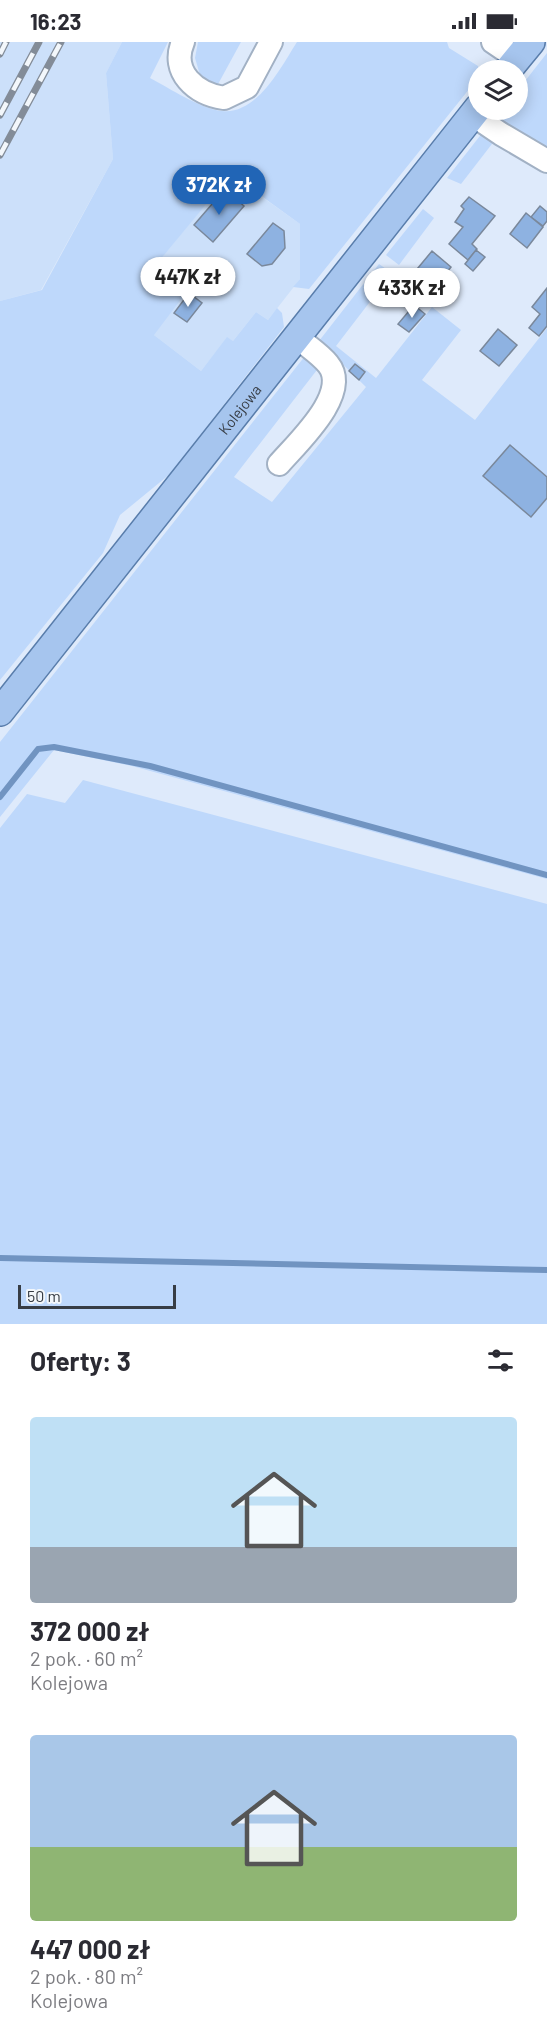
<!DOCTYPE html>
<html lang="pl">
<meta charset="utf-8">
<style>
:root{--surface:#fff;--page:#f2f2f3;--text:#2b2b33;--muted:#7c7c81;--accent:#2165b6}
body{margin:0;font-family:Barlow,sans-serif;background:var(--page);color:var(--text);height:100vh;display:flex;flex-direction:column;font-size:22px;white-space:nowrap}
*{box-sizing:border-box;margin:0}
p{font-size:20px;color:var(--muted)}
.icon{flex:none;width:33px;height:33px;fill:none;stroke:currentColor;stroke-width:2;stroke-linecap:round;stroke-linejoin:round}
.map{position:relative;height:1282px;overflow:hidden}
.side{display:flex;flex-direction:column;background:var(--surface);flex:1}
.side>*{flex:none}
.tools{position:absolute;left:468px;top:18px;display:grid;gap:12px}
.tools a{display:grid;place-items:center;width:60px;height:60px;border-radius:50%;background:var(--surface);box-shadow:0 3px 15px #0003;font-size:30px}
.scale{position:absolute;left:18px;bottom:15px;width:158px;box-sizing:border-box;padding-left:6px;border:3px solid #373d45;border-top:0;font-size:16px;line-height:21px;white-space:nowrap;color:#373d45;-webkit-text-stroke:4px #f3f7fb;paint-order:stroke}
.price{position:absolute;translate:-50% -51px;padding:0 14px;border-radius:21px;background:#fff;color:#222;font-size:20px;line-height:39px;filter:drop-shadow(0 2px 3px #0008)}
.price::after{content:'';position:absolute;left:50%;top:36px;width:18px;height:14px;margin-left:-9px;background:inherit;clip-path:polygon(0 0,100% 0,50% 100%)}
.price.selected{background:var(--accent);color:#fff}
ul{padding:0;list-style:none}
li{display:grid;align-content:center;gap:12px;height:318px;padding:0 30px}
li span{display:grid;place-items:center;height:186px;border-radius:6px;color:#555}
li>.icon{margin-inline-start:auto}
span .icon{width:108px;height:108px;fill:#fffc;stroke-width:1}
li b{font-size:26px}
h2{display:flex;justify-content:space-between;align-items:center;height:72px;padding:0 30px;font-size:26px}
.status{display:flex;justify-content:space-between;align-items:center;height:42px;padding:0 30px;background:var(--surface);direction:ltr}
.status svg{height:16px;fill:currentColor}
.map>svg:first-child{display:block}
.built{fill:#cce0fa}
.green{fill:#bed8fb}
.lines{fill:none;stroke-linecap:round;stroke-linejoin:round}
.stream{stroke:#7194c1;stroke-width:6}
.building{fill:#8eb2e1;stroke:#7a889b;stroke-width:1.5}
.minor-casing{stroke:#a2b1c4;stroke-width:26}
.major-casing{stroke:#597dab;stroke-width:30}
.minor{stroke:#fff;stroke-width:22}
.major{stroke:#a6c5ee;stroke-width:27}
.rail-casing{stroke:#838c98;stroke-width:7}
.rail{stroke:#f3f7fb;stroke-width:4.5;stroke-dasharray:14;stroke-linecap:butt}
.labels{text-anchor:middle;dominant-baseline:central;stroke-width:4.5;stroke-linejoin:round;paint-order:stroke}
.street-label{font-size:15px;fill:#373d45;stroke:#f3f7fb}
</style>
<div class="status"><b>16:23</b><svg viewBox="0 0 49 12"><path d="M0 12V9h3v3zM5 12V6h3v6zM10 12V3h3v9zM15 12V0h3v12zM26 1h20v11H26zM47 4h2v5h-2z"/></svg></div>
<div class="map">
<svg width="547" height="1282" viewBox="0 0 547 1282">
<rect width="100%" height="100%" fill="#deeafb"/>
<g class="built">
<polygon points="0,0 122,0 106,31 113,117 41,248 0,259"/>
<polygon points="230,132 300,182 300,237 268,278 256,270 233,299 227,296 201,329 154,293 151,229"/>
</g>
<g class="green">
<path d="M122,0H168L150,36C169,46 201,67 222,69C257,73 281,25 297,0H447L449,6L478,24V36L309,247L293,245L300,237V182L231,132L151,229L185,252L154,293L201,329L227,295L233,299L256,270L268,278L277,266L282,271L284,285L170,432L120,473L103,511L0,638V259L42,248L113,117L106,31Z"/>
<polygon points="198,0 241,0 217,44 200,33 195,16"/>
<polygon points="547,11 547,112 499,80 499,72 502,68 518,68 518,48"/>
<polygon points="483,90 495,98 461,142 447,136"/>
<polygon points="423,167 434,176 399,223 386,213"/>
<polygon points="379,222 392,231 336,304 376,336 432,265 461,288 422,338 475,378 547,286 547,837 132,724 54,708 0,775 0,700 309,309 320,324 234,435 272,460 366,345 319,299"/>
<polygon points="83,738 547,862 547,1282 0,1282 0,786 27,752 65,761"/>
</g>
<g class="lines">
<g class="stream">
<polyline points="0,755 38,707 54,705 150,724 547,833"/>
<polyline points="0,1216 547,1228"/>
</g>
</g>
<g class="building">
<polygon points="225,147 244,164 213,200 194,183"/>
<polygon points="469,155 495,174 472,202 477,207 468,218 449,202 463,185 455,180 464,167 461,164"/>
<polygon points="540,164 547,170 547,179 543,184 531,175"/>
<polygon points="526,171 543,185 527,206 510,192"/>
<polygon points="273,181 284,189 285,206 272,222 262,224 247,212"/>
<polygon points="476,208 485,215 473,229 465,222"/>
<polygon points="432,209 451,225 433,248 413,232"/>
<polygon points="547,246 547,284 539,294 529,286 540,272 532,265"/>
<polygon points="189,251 202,261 187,280 174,271"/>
<polygon points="414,263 425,272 409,290 398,282"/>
<polygon points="498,287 517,303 499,324 480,309"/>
<polygon points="355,322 365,330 359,338 349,329"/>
<polygon points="510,403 547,435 547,456 531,475 483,434"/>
</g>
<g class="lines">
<g class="minor-casing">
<g id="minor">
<path d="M183,0C170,30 196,52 224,56L247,45L271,0"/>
<polyline points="493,0 518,17"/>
<polyline points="473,73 501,92 547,119"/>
<path d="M279,422C297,401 352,351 328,322C320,312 307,304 297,295"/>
</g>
</g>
<g class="major-casing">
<g id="major">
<polyline points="508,28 531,0"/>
<path id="s1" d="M0,670L478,66"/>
</g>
</g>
<use href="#minor" class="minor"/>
<use href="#major" class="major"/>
<g class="rail-casing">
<g id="rail">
<polyline points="0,12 6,0"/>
<polyline points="0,73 39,0"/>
<polyline points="0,113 61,0"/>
</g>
</g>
<use href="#rail" class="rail"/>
</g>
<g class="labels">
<g class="street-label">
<text stroke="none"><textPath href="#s1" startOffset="386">Kolejowa</textPath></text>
</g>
</g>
</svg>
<div class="tools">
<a><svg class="icon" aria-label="layers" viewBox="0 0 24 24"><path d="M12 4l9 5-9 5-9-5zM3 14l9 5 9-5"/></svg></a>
</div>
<div class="scale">50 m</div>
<b class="price selected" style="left:219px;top:174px">372K zł</b>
<b class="price" style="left:188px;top:266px">447K zł</b>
<b class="price" style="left:412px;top:277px">433K zł</b>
</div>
<section class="side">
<h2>Oferty: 3<svg class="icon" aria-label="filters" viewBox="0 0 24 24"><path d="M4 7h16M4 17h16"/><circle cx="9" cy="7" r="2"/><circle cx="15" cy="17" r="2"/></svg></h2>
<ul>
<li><span style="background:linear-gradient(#bfe0f5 70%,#9aa5b1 0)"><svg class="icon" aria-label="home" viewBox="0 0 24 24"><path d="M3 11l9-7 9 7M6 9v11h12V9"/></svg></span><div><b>372 000 zł</b><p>2 pok. · 60 m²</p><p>Kolejowa</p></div></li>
<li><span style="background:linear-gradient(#a9c7e8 60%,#8fb573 0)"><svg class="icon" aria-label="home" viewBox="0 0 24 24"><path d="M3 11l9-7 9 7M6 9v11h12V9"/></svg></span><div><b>447 000 zł</b><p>2 pok. · 80 m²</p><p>Kolejowa</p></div></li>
</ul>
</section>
